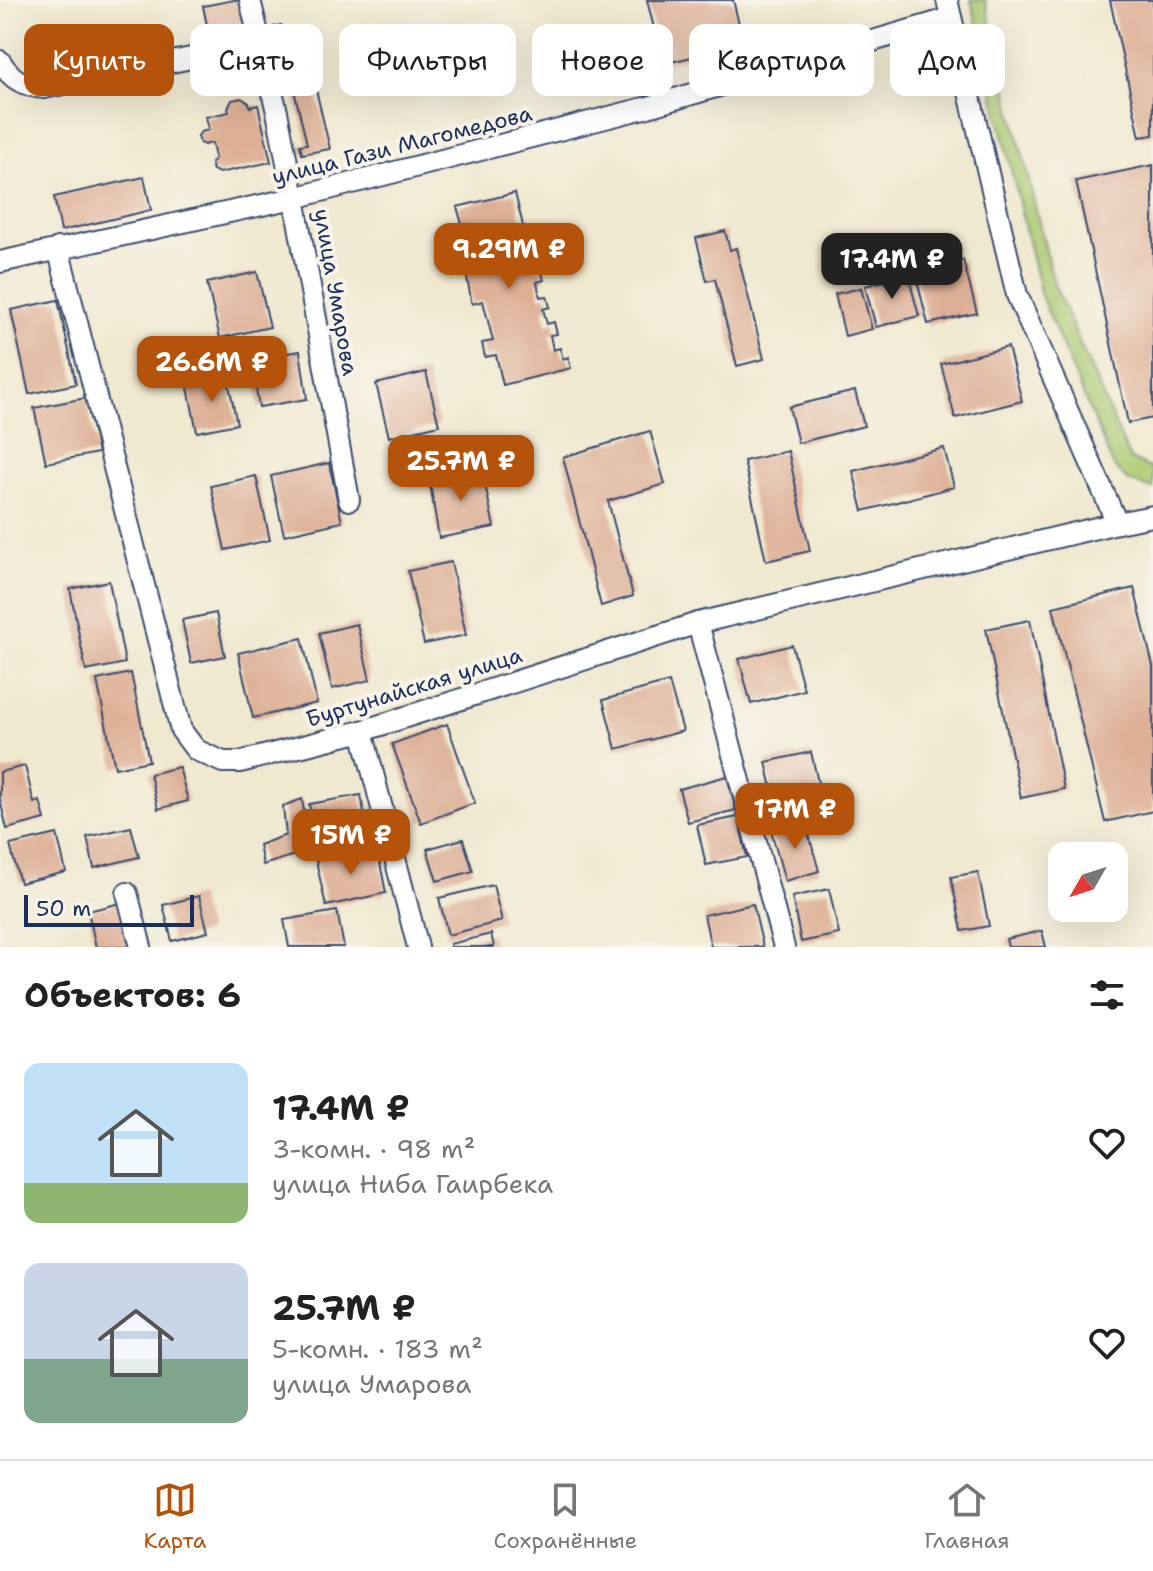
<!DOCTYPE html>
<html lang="ru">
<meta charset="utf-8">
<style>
:root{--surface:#fff;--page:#f6f6f6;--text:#222;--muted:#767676;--line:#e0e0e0;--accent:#b45309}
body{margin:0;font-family:"Shantell Sans",sans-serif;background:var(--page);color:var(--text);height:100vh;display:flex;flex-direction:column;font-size:30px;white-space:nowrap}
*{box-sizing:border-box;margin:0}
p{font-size:26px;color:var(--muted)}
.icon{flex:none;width:44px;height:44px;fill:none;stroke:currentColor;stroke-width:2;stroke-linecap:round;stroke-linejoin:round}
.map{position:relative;height:947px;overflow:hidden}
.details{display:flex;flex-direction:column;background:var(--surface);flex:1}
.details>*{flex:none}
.banner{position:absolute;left:24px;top:24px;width:1106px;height:72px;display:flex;gap:16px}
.needle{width:52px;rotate:231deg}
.controls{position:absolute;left:1048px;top:842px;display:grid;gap:16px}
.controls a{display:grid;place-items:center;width:80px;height:80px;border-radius:16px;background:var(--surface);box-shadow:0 8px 32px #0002;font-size:40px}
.scale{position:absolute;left:24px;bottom:20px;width:170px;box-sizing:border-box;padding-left:8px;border:4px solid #1b2f5e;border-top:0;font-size:22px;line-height:28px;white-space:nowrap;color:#1b2f5e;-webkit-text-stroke:6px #f7f3e8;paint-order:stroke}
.price{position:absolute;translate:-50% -68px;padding:0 18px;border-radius:16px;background:var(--accent);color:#fff;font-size:26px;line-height:52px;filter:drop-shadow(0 2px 4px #0008)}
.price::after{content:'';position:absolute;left:50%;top:48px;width:24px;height:18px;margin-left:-12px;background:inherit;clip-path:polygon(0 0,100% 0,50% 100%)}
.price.active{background:#222;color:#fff}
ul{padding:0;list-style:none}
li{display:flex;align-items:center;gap:24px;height:200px;padding:0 24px}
li span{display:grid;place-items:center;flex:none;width:224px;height:160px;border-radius:16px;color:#555}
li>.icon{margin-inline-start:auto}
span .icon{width:96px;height:96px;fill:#fffc;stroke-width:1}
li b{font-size:34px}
h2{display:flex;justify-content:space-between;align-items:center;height:96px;padding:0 24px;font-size:34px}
.pill{padding:0 28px;border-radius:16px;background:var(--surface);box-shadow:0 8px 32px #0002;font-size:28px;line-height:72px}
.pill.active{background:var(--accent);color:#fff}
.tabs{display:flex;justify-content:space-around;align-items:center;height:112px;border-top:2px solid var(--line);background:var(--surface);font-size:22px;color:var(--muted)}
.tabs a{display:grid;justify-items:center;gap:4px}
.tabs .active{color:var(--accent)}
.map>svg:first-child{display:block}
.green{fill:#aac971;stroke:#627c68;stroke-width:2}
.building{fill:#ddaf95}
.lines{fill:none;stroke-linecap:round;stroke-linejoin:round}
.minor-casing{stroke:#3b4b6f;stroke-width:24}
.minor{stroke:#fff;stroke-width:20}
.labels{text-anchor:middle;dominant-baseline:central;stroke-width:8;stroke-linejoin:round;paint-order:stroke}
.street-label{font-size:22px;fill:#1b2f5e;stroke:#f7f3e8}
</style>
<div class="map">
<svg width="1153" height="947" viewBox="0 0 1153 947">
<rect width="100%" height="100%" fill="#f7f3e8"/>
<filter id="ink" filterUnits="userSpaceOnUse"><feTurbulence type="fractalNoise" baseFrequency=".0125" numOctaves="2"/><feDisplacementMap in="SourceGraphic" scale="16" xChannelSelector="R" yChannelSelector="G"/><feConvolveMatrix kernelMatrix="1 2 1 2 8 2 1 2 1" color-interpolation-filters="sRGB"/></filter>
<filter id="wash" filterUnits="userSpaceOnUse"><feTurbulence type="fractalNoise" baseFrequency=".006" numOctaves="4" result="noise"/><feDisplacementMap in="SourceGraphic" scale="32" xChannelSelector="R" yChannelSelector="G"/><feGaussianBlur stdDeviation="1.8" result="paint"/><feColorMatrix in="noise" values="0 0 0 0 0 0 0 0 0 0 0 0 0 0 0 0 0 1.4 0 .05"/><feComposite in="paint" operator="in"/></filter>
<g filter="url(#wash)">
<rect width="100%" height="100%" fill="#f0e8cf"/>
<polygon class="green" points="971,0 985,0 1054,284 1130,459 1153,469 1153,489 1128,481 1114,467 1041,296"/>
<g id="blocks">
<g class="building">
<polygon points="234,0 246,0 252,32 210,40 203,6"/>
<polygon points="647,0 733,0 744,44 663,64"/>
<polygon points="1110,0 1153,0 1153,135 1140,137"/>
<polygon points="281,25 283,35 302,31 330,149 302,154 300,145 307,144 290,74 284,75 273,27"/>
<polygon points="241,98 249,103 250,107 258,105 271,162 219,173 213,170 211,163 215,158 212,143 204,145 200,143 198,136 201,132 209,130 206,117 229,112 228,108 232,100"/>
<polygon points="1153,165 1153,418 1128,423 1076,181"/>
<polygon points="144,177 151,210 61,231 54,197"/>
<polygon points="515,193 534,271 541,269 544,280 537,282 540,297 547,296 550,307 543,309 547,324 554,322 557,334 550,335 553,350 560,348 563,359 568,357 571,368 503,385 496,355 485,357 482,343 493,341 483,301 472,304 466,273 476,271 457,207"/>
<polygon points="725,231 730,250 736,248 764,359 737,366 715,279 707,281 696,238"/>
<polygon points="963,260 977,313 928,324 915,272"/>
<polygon points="257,272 270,327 220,338 207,283"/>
<polygon points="908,275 919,316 876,327 865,286"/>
<polygon points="861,288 872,329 845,336 835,294"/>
<polygon points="58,300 76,384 29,394 11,310"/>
<polygon points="1008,347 1022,401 955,418 941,364"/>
<polygon points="300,351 307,399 259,407 251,359"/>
<polygon points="426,372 439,425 389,437 376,384"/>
<polygon points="227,375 237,424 197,432 187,383"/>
<polygon points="855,391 864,426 798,443 789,407"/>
<polygon points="86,398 98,453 46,463 34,408"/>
<polygon points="650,431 665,484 608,501 633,596 601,606 563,457"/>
<polygon points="944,448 954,487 863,511 853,471"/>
<polygon points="788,451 810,551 766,561 744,461"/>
<polygon points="329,463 342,522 284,535 271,476"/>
<polygon points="482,470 494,527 439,538 429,477"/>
<polygon points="256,476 270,540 225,550 211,486"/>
<polygon points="451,562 466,635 424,644 408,571"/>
<polygon points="109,581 125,663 86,671 70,589"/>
<polygon points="1134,588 1153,666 1153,811 1105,822 1053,607"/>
<polygon points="216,613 225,656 191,663 182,620"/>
<polygon points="1030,620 1064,789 1021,798 986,629"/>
<polygon points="357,624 370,680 332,689 319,633"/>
<polygon points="302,638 317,703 253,718 238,653"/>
<polygon points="792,645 804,690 751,704 739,659"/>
<polygon points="131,673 149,761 115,768 97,680"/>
<polygon points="669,682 683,731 616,749 603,700"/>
<polygon points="447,724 475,803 421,823 392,744"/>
<polygon points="811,752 820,791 775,801 766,762"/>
<polygon points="25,766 34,803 40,801 45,819 7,829 0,800 0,772"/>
<polygon points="179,767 188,801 158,809 150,774"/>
<polygon points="727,776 736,810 688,822 679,789"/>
<polygon points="361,795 369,841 318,850 309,804"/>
<polygon points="302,799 310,850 263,865 259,845 286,835 283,806"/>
<polygon points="738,817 747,857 706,865 697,825"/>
<polygon points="805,821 819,871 785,881 771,831"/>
<polygon points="131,827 139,857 94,868 87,837"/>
<polygon points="57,834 66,872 20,883 10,845"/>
<polygon points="463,839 473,871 437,881 427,849"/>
<polygon points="377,848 386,893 326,906 316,861"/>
<polygon points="978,872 989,926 962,931 951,877"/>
<polygon points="493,885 502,921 448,935 439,898"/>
<polygon points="829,889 839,934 801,942 792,897"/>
<polygon points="199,896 208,932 172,941 163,905"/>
<polygon points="121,903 131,947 96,947 88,911"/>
<polygon points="753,904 763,947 711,947 704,915"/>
<polygon points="337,911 344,947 289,947 284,920"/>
<polygon points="1042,931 1046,947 1008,947 1006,939"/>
<polygon points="491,934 494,947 450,947 450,944"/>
</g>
</g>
</g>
<g filter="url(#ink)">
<use href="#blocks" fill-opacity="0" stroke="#3b4b6f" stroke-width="2"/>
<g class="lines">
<g class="minor-casing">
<g id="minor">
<polyline points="250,0 277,112 294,198 349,500"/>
<polyline points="947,0 1017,295 1117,523"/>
<path d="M0,61C11,79 23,86 44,88L260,44"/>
<polyline points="58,248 181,730 196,750 223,762 240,762 362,731 698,623 1117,523 1153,516"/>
<polyline points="0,262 294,198 648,107 951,18"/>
<polyline points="698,623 784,947"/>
<polyline points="362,731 418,947"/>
<polyline points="127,893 141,947"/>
</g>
</g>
<use href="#minor" class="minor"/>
</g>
</g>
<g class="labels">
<g class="street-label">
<text transform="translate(402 145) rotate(-14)">улица Гази Магомедова</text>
<text transform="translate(336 292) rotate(80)">улица Умарова</text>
<text transform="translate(414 687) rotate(-17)">Буртунайская улица</text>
</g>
</g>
</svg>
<div class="controls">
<a><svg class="needle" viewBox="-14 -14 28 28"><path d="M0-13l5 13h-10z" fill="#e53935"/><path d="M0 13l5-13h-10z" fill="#767676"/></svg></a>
</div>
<div class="scale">50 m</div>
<b class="price" style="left:509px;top:291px">9.29M ₽</b>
<b class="price active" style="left:892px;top:301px">17.4M ₽</b>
<b class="price" style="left:212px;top:404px">26.6M ₽</b>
<b class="price" style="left:461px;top:503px">25.7M ₽</b>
<b class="price" style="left:795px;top:851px">17M ₽</b>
<b class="price" style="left:351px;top:877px">15M ₽</b>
<div class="banner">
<a class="pill active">Купить</a>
<a class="pill">Снять</a>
<a class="pill">Фильтры</a>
<a class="pill">Новое</a>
<a class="pill">Квартира</a>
<a class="pill">Дом</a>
</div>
</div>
<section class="details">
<h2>Объектов: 6<svg class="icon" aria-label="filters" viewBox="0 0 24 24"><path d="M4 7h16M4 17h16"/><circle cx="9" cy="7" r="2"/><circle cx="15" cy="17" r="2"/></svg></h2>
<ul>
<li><span style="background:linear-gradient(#bfe0f5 75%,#8fb573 0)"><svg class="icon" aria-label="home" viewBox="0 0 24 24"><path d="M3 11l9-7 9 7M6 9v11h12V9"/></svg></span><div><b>17.4M ₽</b><p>3-комн. · 98 m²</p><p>улица Ниба Гаирбека</p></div><svg class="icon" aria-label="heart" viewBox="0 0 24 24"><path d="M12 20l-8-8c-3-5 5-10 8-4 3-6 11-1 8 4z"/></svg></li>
<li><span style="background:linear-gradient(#c9d6e8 60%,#7fa58c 0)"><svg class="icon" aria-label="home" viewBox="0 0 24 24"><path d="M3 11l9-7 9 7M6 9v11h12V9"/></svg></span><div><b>25.7M ₽</b><p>5-комн. · 183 m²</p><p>улица Умарова</p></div><svg class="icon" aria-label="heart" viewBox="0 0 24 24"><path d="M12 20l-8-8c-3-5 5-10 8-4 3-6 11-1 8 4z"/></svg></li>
</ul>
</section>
<nav class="tabs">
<a class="active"><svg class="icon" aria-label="map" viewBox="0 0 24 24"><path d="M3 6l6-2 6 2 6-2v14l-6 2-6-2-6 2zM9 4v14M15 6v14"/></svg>Карта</a>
<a><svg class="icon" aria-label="saved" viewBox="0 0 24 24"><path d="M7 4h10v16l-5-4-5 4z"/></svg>Сохранённые</a>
<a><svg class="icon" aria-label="home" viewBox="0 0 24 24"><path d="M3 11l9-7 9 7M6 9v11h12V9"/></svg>Главная</a>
</nav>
